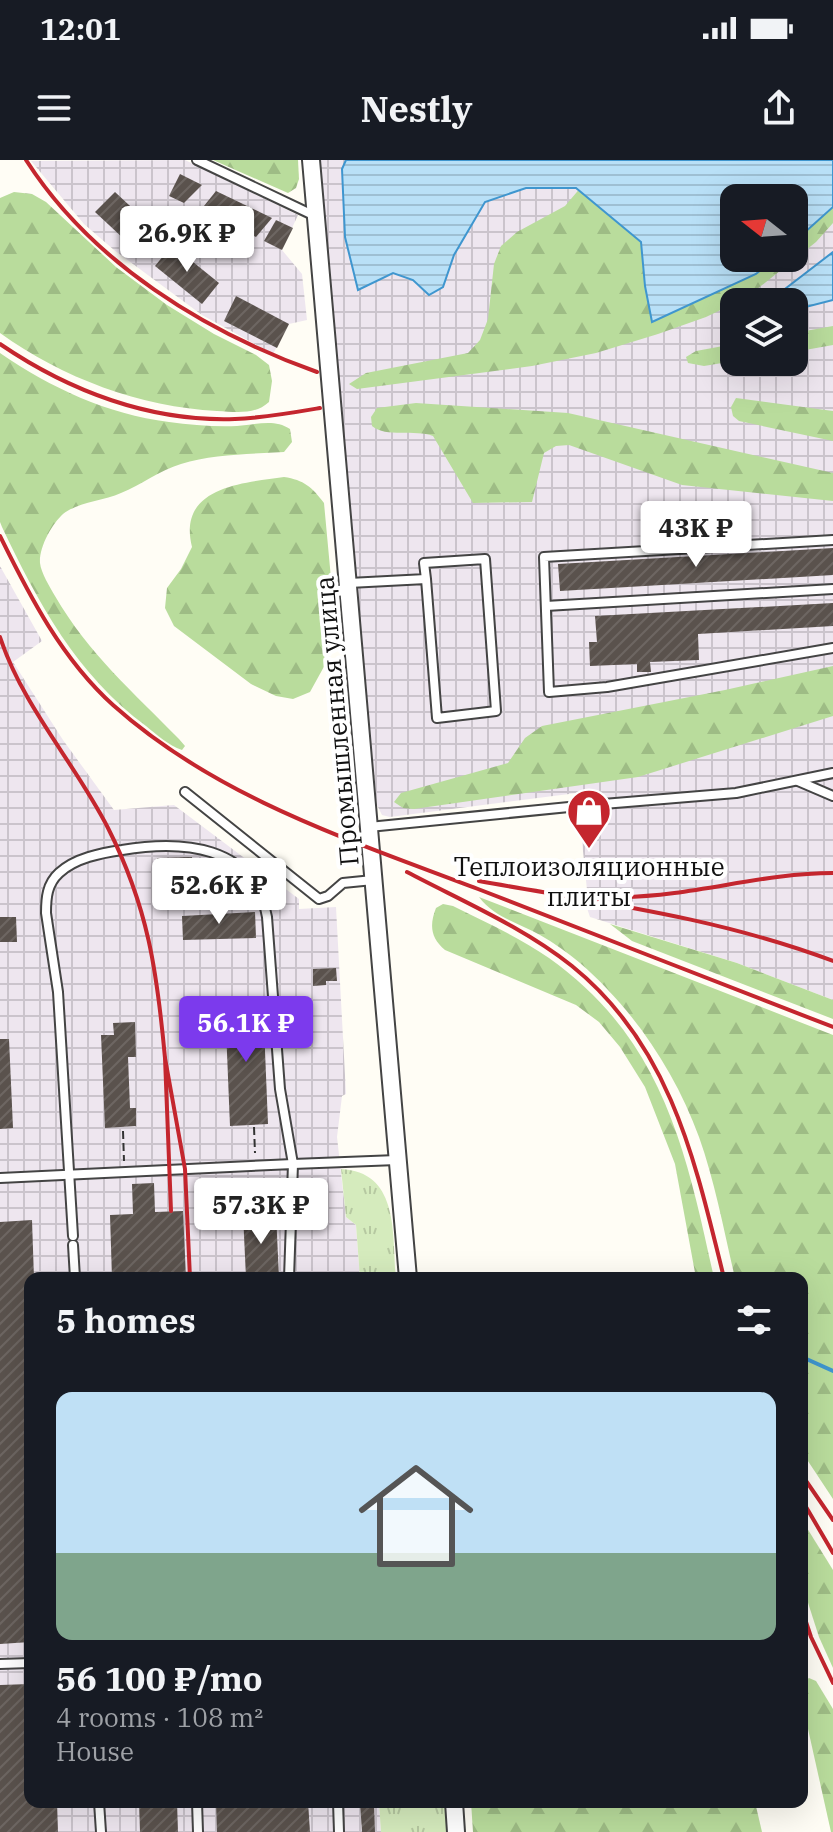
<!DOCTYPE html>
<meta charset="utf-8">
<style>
:root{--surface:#171b24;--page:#20242c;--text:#f1f3f6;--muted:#9ea1a6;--accent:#7c3aed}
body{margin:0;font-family:"IBM Plex Serif",serif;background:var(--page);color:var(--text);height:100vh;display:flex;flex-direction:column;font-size:30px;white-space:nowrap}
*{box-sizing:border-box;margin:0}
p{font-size:26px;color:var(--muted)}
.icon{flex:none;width:44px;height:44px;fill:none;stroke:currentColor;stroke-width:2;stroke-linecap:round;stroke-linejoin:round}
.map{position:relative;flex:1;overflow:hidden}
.sheet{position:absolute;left:24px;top:1112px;width:784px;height:536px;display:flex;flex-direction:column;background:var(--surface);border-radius:16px;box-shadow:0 8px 32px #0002}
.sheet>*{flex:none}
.needle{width:52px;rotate:287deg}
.controls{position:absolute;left:720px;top:24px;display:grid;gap:16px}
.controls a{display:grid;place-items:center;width:88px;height:88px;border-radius:16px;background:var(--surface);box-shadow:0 8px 32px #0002;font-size:40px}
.price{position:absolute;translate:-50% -68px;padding:0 18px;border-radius:8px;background:#fff;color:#222;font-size:26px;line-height:52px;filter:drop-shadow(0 2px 4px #0008)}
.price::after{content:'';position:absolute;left:50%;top:48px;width:24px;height:18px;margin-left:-12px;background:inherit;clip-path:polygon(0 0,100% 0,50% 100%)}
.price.on{background:var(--accent);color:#fff}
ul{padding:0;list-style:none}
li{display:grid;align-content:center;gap:16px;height:424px;padding:0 32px}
li span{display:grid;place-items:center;height:248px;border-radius:16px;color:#555}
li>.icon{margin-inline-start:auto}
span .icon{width:144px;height:144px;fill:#fffc;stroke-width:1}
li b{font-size:34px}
h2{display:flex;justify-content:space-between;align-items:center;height:96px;padding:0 32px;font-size:34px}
.status{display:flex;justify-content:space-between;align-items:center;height:56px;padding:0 40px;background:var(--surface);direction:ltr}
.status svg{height:22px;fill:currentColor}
header{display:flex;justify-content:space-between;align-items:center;height:104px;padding:0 32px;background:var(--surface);font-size:36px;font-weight:700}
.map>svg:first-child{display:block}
.industrial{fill:url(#industrial-grid);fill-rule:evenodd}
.grass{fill:url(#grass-tufts)}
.forest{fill:url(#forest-firs);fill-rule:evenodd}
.water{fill:url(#water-rules);stroke:#3f96cf;stroke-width:2}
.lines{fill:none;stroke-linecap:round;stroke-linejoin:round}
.stream{stroke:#3f96cf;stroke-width:4}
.building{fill:url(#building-hatch)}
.service-casing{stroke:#444;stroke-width:12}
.minor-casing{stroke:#444;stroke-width:20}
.path{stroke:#333;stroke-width:2;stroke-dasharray:8 4;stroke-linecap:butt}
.service{stroke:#fff;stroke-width:8}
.minor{stroke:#fff;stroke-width:16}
.rail{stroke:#c4262e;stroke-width:4}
.labels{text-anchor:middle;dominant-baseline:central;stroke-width:8;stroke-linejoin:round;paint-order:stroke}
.street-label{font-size:26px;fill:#111;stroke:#fff}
.poi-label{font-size:26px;fill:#111;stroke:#fff}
</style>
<div class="status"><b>12:01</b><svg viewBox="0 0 49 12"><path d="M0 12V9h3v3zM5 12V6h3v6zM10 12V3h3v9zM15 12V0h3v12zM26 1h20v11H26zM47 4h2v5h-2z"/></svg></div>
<header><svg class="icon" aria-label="menu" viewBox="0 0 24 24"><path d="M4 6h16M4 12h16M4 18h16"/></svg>Nestly<svg class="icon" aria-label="share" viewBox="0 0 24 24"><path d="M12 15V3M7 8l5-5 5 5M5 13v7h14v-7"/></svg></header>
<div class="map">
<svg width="833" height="1672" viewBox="0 0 833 1672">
<defs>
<pattern id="industrial-grid" width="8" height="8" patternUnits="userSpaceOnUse" patternTransform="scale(2)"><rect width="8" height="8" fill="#eee6ef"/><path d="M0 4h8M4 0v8" fill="none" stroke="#cbc4cc"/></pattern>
<pattern id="grass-tufts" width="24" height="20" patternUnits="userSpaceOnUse" patternTransform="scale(2)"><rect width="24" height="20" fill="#d5ebbd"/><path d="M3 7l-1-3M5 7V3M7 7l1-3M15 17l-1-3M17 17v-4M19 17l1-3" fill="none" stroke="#b6c8a1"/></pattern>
<pattern id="forest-firs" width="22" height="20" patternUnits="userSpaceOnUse" patternTransform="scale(2)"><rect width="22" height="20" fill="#b9dc9c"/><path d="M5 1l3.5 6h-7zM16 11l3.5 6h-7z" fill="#9ebc85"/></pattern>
<pattern id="water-rules" width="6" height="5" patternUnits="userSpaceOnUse" patternTransform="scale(2)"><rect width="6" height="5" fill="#b9e0f7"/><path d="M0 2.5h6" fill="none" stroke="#9ebfd3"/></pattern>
<pattern id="building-hatch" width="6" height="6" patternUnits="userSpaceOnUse" patternTransform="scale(2)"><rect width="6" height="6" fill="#5a524d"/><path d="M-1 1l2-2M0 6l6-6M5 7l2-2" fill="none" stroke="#6d6662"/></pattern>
</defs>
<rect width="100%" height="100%" fill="#fffdf5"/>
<g class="industrial">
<polygon points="185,0 298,55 282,90 302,114 307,160 289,164 273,194 202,155 114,90 84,64 31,1"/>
<path d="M318,0H833V840L737,803L590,757L585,742L587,730L577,633L390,657L382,655L377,645ZM734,38H794V98H734ZM734,142H794V202H734Z"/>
<polygon points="0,406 42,481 13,502 63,580 114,650 174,645 299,739 299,749 336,747 346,934 342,936 337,977 346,1057 356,1065 360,1118 30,1118 30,1642 379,1642 381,1672 0,1672"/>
</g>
<g class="grass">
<path d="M341,1009C400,1012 392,1075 396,1118H360L356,1065L346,1057Z"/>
<polygon points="379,1642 445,1642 448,1672 381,1672"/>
</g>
<g class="forest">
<polygon points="213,0 298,0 299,19 296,28 288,33"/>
<path d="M604,0H833V63L816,82L746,138L706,157L658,174L596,193L532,206L357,229L349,224L366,213L468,193L480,180L488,159L494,104L501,86L517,72L565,46ZM734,38H794V98H734Z"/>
<path d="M14,32L32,34L46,42L116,107L167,145L214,174L256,195L269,205L272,221L269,242C255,255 236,252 217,251C141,247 62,218 0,173V38Z"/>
<polygon points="833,166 833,185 794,192 794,173"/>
<polygon points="734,184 734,201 704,206 688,203 686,197 696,191"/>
<path d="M0,193C51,228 107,254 169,262C191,265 215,267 237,266C255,265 274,258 290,269L292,282L284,292C251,294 213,294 181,304C160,310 141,325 121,333C103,341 78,342 63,354C52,364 39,387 40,403C41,413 50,427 55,436C88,493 134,533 179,579L185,586L182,590C168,585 157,575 146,566C77,515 38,443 2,367L0,362Z"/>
<polygon points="736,238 833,251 833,281 739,261 733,256 731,247"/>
<path d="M416,243L568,253L833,313V341L682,325L569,285L556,286L544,293L532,342L473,343L433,276C415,269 386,278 372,266L371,257L377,248Z"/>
<path d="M284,317C304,320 312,327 324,343L337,483L310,532L293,539L276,536L251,524L174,466L165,448L167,428L181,409L192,387C177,327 242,323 284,317Z"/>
<polygon points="833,506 833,556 638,617 414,649 403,648 394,642 401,633 508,603 525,578 542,566 725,530"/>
<path d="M479,737L833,875V1339L802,1292V1118H735C724,1071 715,1022 699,977C675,911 633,849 580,803C568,793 554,783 540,775C518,763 494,757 479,737Z"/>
<path d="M443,744L453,746C485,762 519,777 549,798C663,879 686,990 714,1118H696L675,1004L645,927L620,887L599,862L576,845L445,790C431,778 429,766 436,748Z"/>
<polygon points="610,764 737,803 833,840 833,859 632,781"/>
<polygon points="802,1360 833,1410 833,1508 819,1477 802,1424"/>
<polygon points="809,1518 816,1521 833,1549 833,1672 831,1672 802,1542 802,1523"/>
<polygon points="471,1642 755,1642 762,1672 473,1672"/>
</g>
<g class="water">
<polygon points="346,0 833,0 833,47 794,82 794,38 734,38 734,98 775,98 756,114 652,162 645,126 641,82 576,28 526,28 485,42 454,95 443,127 429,135 413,120 393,113 358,130 345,77 342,9"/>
<polygon points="833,92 833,140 794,150 794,142 768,142"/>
</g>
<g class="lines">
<polyline class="stream" points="802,1197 833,1211"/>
</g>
<g class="building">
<polygon points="180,14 202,25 184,43 169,36"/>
<polygon points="216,31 272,58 256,77 200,51"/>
<polygon points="115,32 158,72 138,92 95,52"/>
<polygon points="276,60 293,68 282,90 264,81"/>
<polygon points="172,85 219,123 202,144 155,106"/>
<polygon points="236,136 289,164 277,188 224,161"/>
<polygon points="833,388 833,415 560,431 558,404"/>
<polygon points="833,443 833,466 698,474 699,500 650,502 651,512 637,512 637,504 590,506 589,482 597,482 595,456"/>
<polygon points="192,697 194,718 159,719 157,698"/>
<polygon points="255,752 256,778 183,780 182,756"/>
<polygon points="0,757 16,757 17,782 0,782"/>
<polygon points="336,808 337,821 326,821 326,825 313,826 313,809"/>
<polygon points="263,842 268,964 230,966 225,844"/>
<polygon points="135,862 136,897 128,897 130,948 136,948 136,966 105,968 101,875 114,875 113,863"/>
<polygon points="0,879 9,879 13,968 0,969"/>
<polygon points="154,1023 155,1052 183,1051 186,1118 112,1118 110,1055 133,1054 132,1024"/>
<polygon points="276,1053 279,1118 246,1118 243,1054"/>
<polygon points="32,1060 34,1118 30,1118 30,1482 0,1484 0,1062"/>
<polygon points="30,1524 30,1642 57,1642 58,1672 0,1672 0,1525"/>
<polygon points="139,1642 177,1642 178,1672 140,1672"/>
<polygon points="216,1642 308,1642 310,1672 217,1672"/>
<polygon points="360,1642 374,1642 375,1672 362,1672"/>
</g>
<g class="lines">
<g class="service-casing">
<g id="service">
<polyline points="197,0 315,56"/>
<polyline points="833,380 544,397 549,532 607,527 833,488"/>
<polyline points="349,423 426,419 424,403 485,399 496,551 437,558 426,419"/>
<polyline points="546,446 833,429"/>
<polyline points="798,621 833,636"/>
<polyline points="185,632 319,739 328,736 343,723 373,720"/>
<polyline points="369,667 579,646 736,633 833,613"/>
<polyline points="0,1018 293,1004 289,1118"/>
<path d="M73,1076L58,832L46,753C46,738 47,724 59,713C75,698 101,693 122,690C181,680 254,684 267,757L280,929L293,1004L397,1000"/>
<polyline points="73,1085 75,1118"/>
<polyline points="0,1504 30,1503"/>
<polyline points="99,1642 101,1672"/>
<polyline points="197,1642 198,1672"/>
<polyline points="338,1642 339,1672"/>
</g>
</g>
<g class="minor-casing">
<g id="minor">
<polyline points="311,0 408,1118"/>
<polyline points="454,1642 456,1672"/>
</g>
</g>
<g class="path">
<polyline points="254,967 255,993"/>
<polyline points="123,971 124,1001"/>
</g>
<use href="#service" class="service"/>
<use href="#minor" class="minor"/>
<g class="rail">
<path d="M26,0C92,103 205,172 317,212"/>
<path d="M0,184C69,231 150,262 235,259C263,258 291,253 320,248"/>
<path d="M0,376C30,437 62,499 113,545C217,638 350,680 478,729C596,775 715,821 833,867"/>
<path d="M0,477C23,547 75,603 108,668C148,747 157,811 165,898"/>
<path d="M407,712C462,741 523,767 572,806C671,886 695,1001 724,1118"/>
<path d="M479,721C601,743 716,757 833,801"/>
<path d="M622,737C694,736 762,713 833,713"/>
<polyline points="171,1051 165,898 185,1009 190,1118"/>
<polyline points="802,1315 833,1360"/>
<polyline points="802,1340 833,1393"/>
<polyline points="802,1450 811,1477 833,1523"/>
</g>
</g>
<defs>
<g id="shop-pin" transform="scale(2.3)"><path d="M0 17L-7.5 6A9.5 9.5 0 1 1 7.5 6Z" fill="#c4262e" stroke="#fff"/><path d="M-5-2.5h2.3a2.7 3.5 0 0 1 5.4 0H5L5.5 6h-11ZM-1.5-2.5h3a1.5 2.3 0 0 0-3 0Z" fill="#fff"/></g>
</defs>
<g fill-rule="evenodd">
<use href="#shop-pin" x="589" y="651"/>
</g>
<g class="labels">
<g class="street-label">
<text transform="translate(336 561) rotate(-95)">Промышленная улица</text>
</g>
<g class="poi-label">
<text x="589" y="706">Теплоизоляционные<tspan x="589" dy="30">плиты</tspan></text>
</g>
</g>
</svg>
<div class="controls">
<a><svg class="needle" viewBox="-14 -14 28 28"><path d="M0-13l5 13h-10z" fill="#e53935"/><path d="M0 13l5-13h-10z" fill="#9ea1a6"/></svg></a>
<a><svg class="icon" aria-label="layers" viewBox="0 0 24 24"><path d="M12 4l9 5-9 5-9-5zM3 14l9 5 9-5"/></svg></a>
</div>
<b class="price" style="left:187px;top:114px">26.9K ₽</b>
<b class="price" style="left:696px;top:409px">43K ₽</b>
<b class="price" style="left:219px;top:766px">52.6K ₽</b>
<b class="price on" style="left:246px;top:904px">56.1K ₽</b>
<b class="price" style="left:261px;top:1086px">57.3K ₽</b>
<section class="sheet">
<h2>5 homes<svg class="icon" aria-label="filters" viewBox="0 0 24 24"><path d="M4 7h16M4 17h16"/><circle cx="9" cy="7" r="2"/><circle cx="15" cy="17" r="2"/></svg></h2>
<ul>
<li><span style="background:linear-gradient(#bfe0f5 65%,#7fa58c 0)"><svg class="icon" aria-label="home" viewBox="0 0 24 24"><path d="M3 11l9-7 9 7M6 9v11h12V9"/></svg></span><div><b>56 100 ₽/mo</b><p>4 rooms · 108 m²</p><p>House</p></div></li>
</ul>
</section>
</div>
